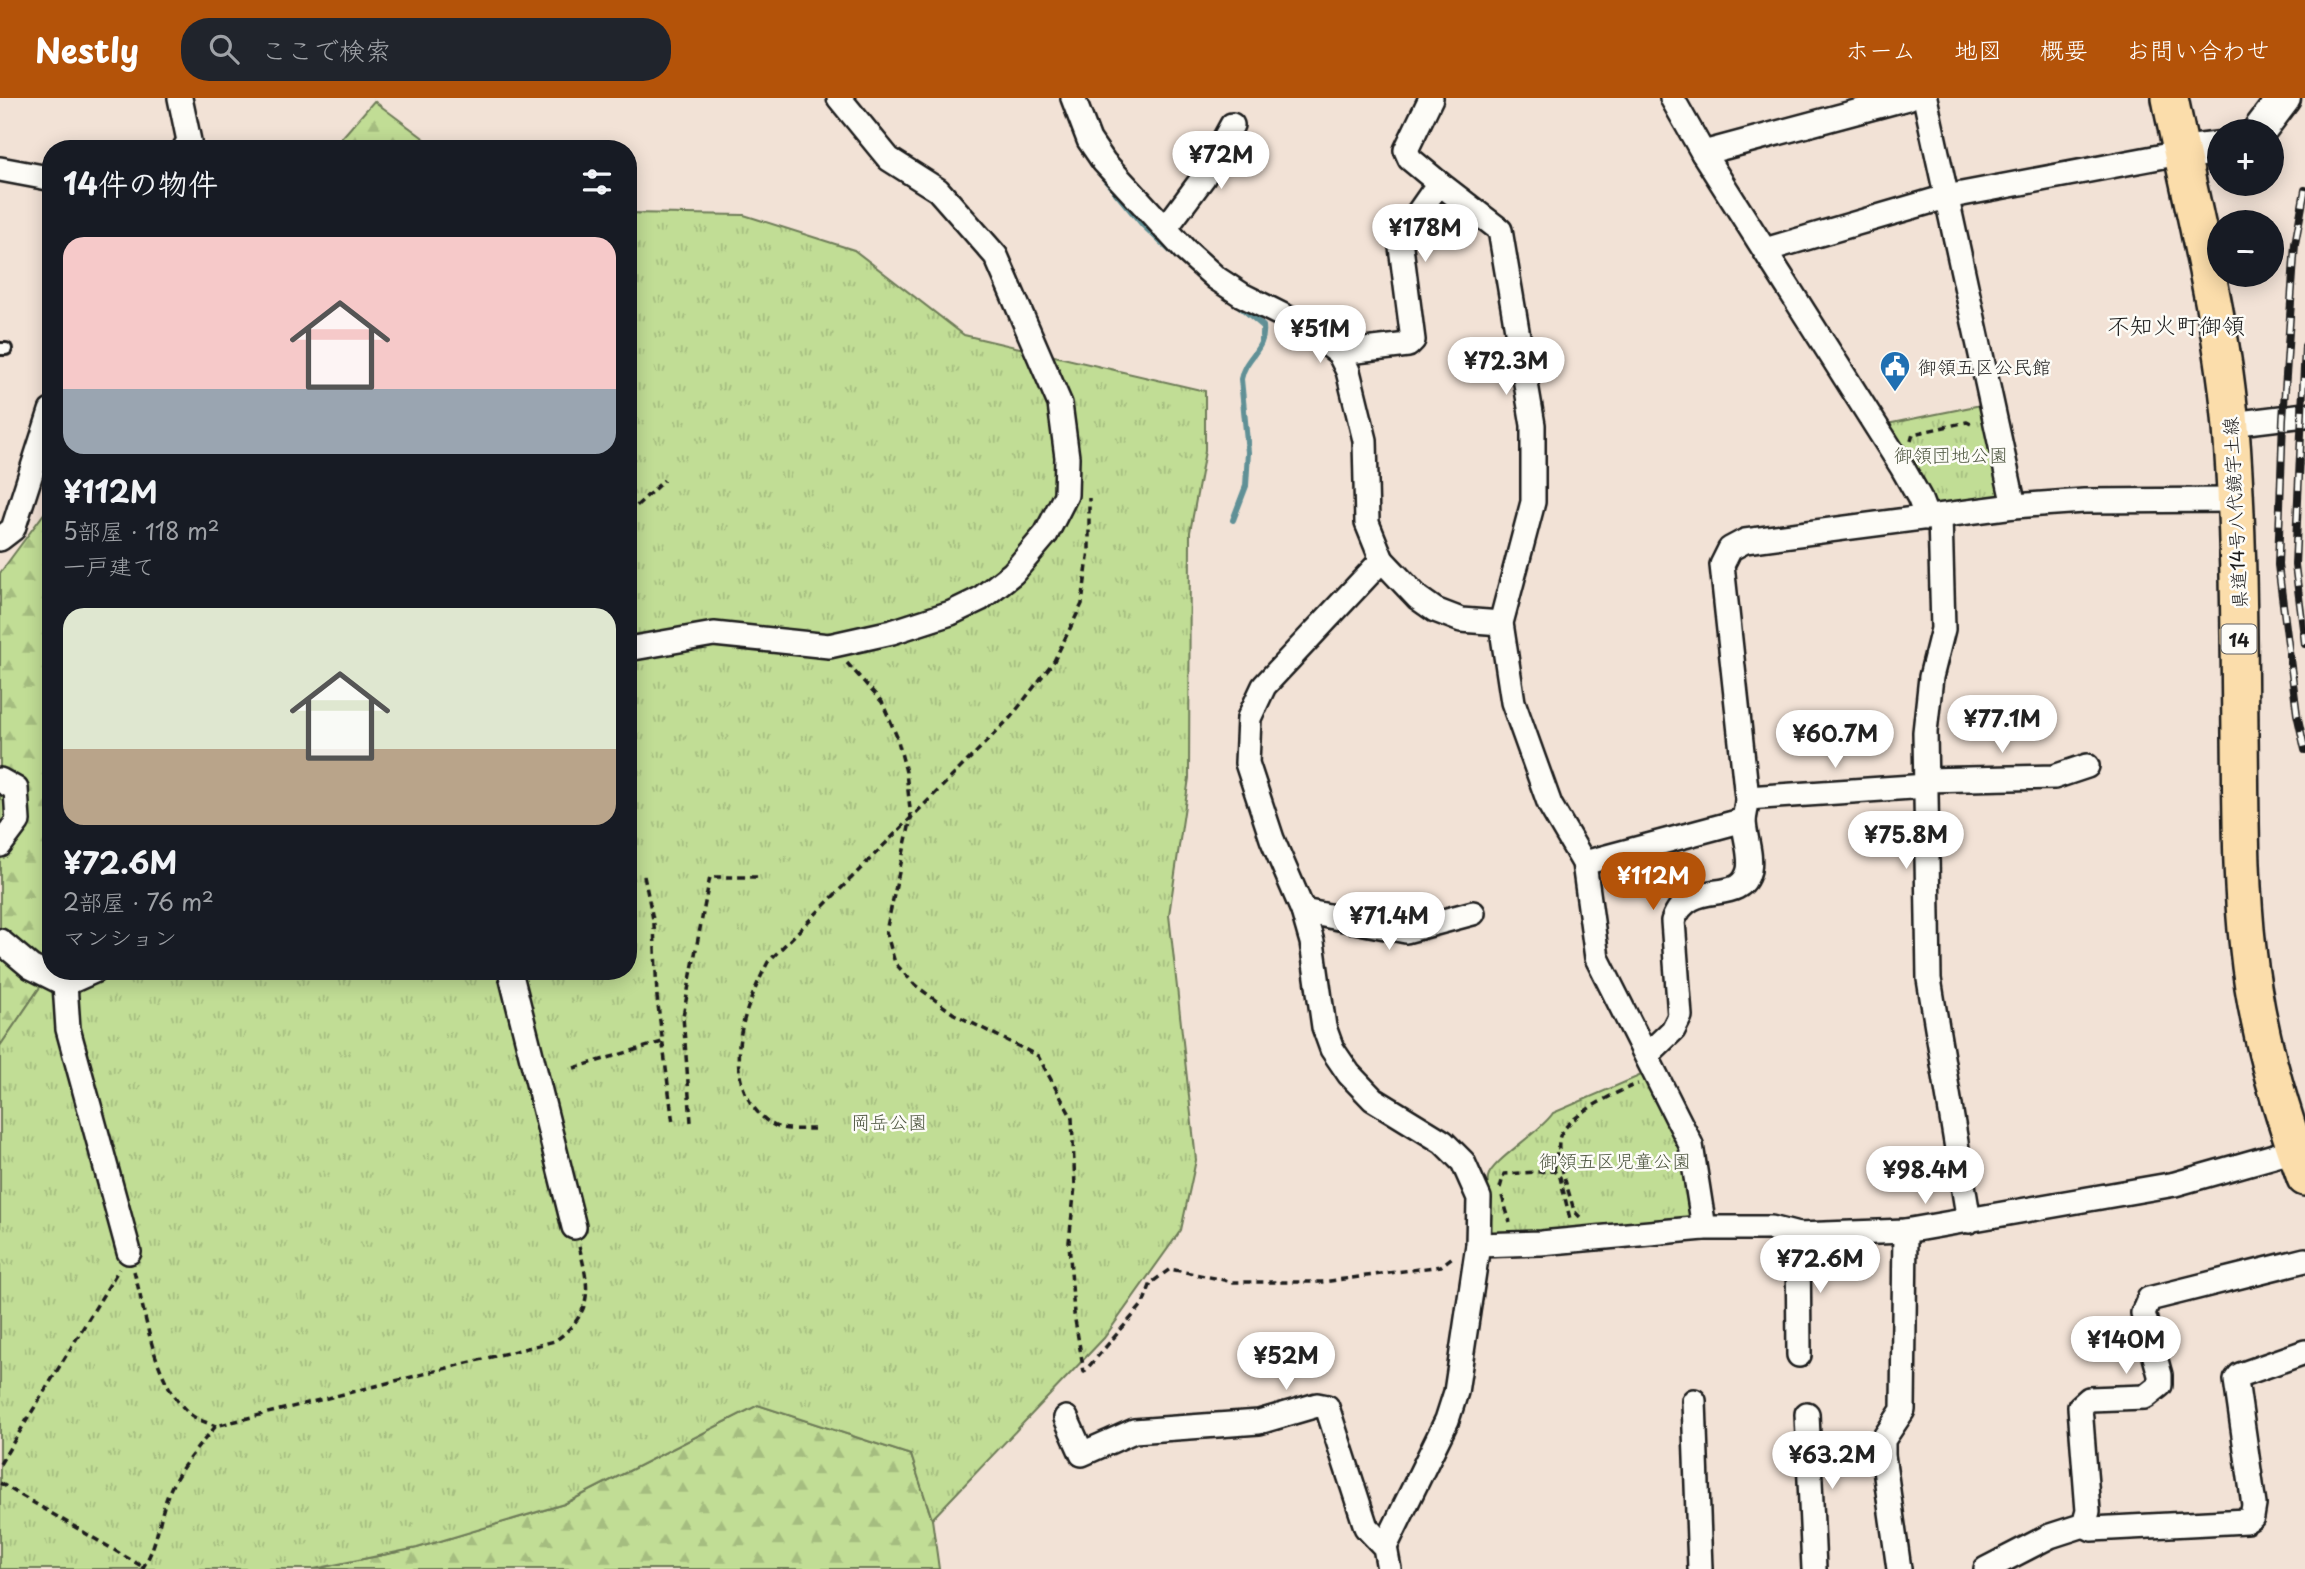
<!DOCTYPE html>
<html lang="ja">
<meta charset="utf-8">
<style>
:root{--surface:#171b24;--page:#20242c;--text:#f1f3f6;--muted:#9ea1a6;--accent:#b45309}
body{margin:0;font-family:"Playpen Sans","Klee One",sans-serif;background:var(--page);color:var(--text);height:100vh;display:flex;flex-direction:column;font-size:26px;white-space:nowrap}
*{box-sizing:border-box;margin:0}
p{font-size:23px;color:var(--muted)}
.icon{flex:none;width:38px;height:38px;fill:none;stroke:currentColor;stroke-width:2;stroke-linecap:round;stroke-linejoin:round}
.map{position:relative;flex:1;overflow:hidden}
.details{position:absolute;left:42px;top:42px;width:595px;height:840px;display:flex;flex-direction:column;background:var(--surface);border-radius:28px;box-shadow:0 4px 18px #0003}
.details>*{flex:none}
.tools{position:absolute;left:2207px;top:21px;display:grid;gap:14px}
.tools a{display:grid;place-items:center;width:77px;height:77px;border-radius:50%;background:var(--surface);box-shadow:0 4px 18px #0003;font-size:35px}
.price{position:absolute;translate:-50% -60px;padding:0 16px;border-radius:24px;background:#fff;color:#222;font-size:23px;line-height:46px;filter:drop-shadow(0 2px 4px #0008)}
.price::after{content:'';position:absolute;left:50%;top:42px;width:21px;height:16px;margin-left:-10px;background:inherit;clip-path:polygon(0 0,100% 0,50% 100%)}
.price.selected{background:var(--accent);color:#fff}
ul{padding:0;list-style:none}
li{display:grid;align-content:center;gap:14px;height:371px;padding:0 21px}
li span{display:grid;place-items:center;height:217px;border-radius:21px;color:#555}
li>.icon{margin-inline-start:auto}
span .icon{width:126px;height:126px;fill:#fffc;stroke-width:1}
li b{font-size:30px}
h2{display:flex;justify-content:space-between;align-items:center;height:84px;padding:0 21px;font-size:30px}
header{display:flex;align-items:center;gap:42px;box-sizing:border-box;height:98px;padding:0 35px;background:var(--accent);color:#fff}
header strong{font-size:33px}
nav{display:flex;gap:38px;margin-inline-start:auto;font-size:24px}
.search{width:490px;height:63px;background:var(--page);display:flex;align-items:center;gap:18px;box-sizing:border-box;padding:0 24px;border-radius:28px;color:var(--muted);font-size:26px}
.map>svg:first-child{display:block}
.forest{fill:url(#forest-firs);stroke:#6e7c58;stroke-width:2}
.park{fill:url(#park-tufts);stroke:#6e7c58;stroke-width:2}
.lines{fill:none;stroke-linecap:round;stroke-linejoin:round}
.stream{stroke:#609096;stroke-width:6}
.lane-casing{stroke:#1c1c1c;stroke-width:16}
.street-casing{stroke:#1c1c1c;stroke-width:28}
.secondary-casing{stroke:#1c1c1c;stroke-width:37}
.primary-casing{stroke:#1c1c1c;stroke-width:40}
.path{stroke:#1c1c1c;stroke-width:3.5;stroke-dasharray:7 5;stroke-linecap:butt}
.lane{stroke:#fdfcf7;stroke-width:10}
.street{stroke:#fdfcf7;stroke-width:23}
.secondary{stroke:#fdfcf7;stroke-width:32}
.primary{stroke:#fbddab;stroke-width:35}
.rail-casing{stroke:#1c1c1c;stroke-width:8}
.rail{stroke:#fdfcf7;stroke-width:5;stroke-dasharray:16;stroke-linecap:butt}
.labels{text-anchor:middle;dominant-baseline:central;stroke-width:5;stroke-linejoin:round;paint-order:stroke}
.shield{fill:#fdfcf7;stroke:#605f5e;stroke-width:2}
.shield-label{font-size:18px;font-weight:bold;fill:#1c1c1c}
.poi-label{font-size:19px;fill:#1c1c1c;stroke:#fdfcf7;text-anchor:start}
.park-label{font-size:19px;fill:#4e5640;stroke:#fdfcf7}
.street-label{font-size:19px;fill:#1c1c1c;stroke:#fdfcf7}
.quarter-label{font-size:23px;fill:#1c1c1c;stroke:#fdfcf7}
</style>
<header>
<strong>Nestly</strong>
<div class="search"><svg class="icon" aria-label="search" viewBox="0 0 24 24"><circle cx="10" cy="10" r="6"/><path d="M15 15l6 6"/></svg>ここで検索</div>
<nav><a>ホーム</a><a>地図</a><a>概要</a><a>お問い合わせ</a></nav>
</header>
<div class="map">
<svg width="2305" height="1471" viewBox="0 0 2305 1471">
<defs>
<pattern id="forest-firs" width="22" height="20" patternUnits="userSpaceOnUse" patternTransform="scale(1.75)"><rect width="22" height="20" fill="#c1dd95"/><path d="M5 1l3.5 6h-7zM16 11l3.5 6h-7z" fill="#a5bd80"/></pattern>
<pattern id="park-tufts" width="24" height="20" patternUnits="userSpaceOnUse" patternTransform="scale(1.75)"><rect width="24" height="20" fill="#c1dd95"/><path d="M3 7l-1-3M5 7V3M7 7l1-3M15 17l-1-3M17 17v-4M19 17l1-3" fill="none" stroke="#a5bd80"/></pattern>
</defs>
<rect width="100%" height="100%" fill="#f2e2d6"/>
<filter id="ink" filterUnits="userSpaceOnUse"><feTurbulence type="fractalNoise" baseFrequency=".0143" numOctaves="2"/><feDisplacementMap in="SourceGraphic" scale="14" xChannelSelector="R" yChannelSelector="G"/><feConvolveMatrix kernelMatrix="1 2 1 2 8 2 1 2 1" color-interpolation-filters="sRGB"/></filter>
<g filter="url(#ink)">
<g class="forest">
<polygon points="374,3 438,51 332,51"/>
<polygon points="51,406 51,873 0,948 0,475"/>
<polygon points="758,1307 911,1357 932,1421 939,1471 314,1471 417,1450 564,1406"/>
</g>
<g class="park">
<polygon points="628,115 744,117 854,152 964,237 1205,293 1205,353 1190,434 1189,680 1169,817 1196,1062 1181,1132 1104,1240 932,1421 911,1357 758,1307 564,1406 417,1450 314,1471 0,1471 0,948 51,873 628,873"/>
<polygon points="1981,307 2004,400 1934,409 1887,326"/>
<path d="M1646,975L1681,1041L1696,1122L1491,1138C1493,1119 1486,1092 1488,1079C1491,1063 1541,1034 1553,1015Z"/>
</g>
<g class="lines">
<g class="stream">
<polyline points="1068,16 1076,38"/>
<polyline points="1092,66 1143,127 1179,161"/>
<path d="M1233,422L1246,388L1248,354L1241,281C1245,258 1266,253 1263,228L1237,206"/>
</g>
<g class="lane-casing">
<polyline id="lane" points="0,251 6,251"/>
</g>
<g class="street-casing">
<g id="street">
<polyline points="180,0 189,43 184,51"/>
<polyline points="1073,0 1089,42 1104,64 1185,152 1216,180 1242,197 1302,227 1339,255 1348,273 1365,342 1367,425 1382,462 1418,500 1435,512 1461,522 1501,525"/>
<polyline points="1672,0 1703,55 1902,369 1919,399 1927,420"/>
<polyline points="1925,0 2014,408"/>
<polyline points="1703,55 1908,0"/>
<polyline points="0,71 48,80"/>
<polyline points="1439,85 1500,132 1533,327 1533,404 1501,525 1513,604 1550,707 1584,765 1597,860 1691,1047 1704,1130 1771,1130 1798,1137 1905,1133 2175,1086 2295,1052"/>
<polyline points="1165,131 1203,80 1232,27"/>
<polyline points="1765,152 1946,99 2180,55"/>
<polyline points="1339,255 1408,247 1413,242 1400,141 1439,85 1410,61 1406,52 1431,0"/>
<polyline points="2231,326 2305,317"/>
<polyline points="1940,418 1943,531 1931,579 1925,634 1929,881 1969,1123"/>
<polyline points="0,441 13,431 51,313"/>
<polyline points="1382,462 1264,588 1249,620 1247,665 1272,741 1303,813 1312,844 1324,929 1332,951 1349,976 1373,1001 1443,1044 1463,1064 1479,1100 1478,1147 1456,1294 1447,1322 1385,1449"/>
<polyline points="628,551 714,536 829,548 892,534 951,515 980,501 1013,475 1046,436 1066,397 1067,359 1060,306 996,158 938,92 889,61 839,0"/>
<polyline points="0,682 16,691 18,723 0,747"/>
<polyline points="1926,682 2054,679 2087,668"/>
<polyline points="1747,700 1927,688"/>
<polyline points="1584,765 1744,722"/>
<polyline points="1303,813 1406,833 1473,815"/>
<polyline points="0,843 31,869 65,886"/>
<polyline points="94,873 65,886 68,931 129,1154"/>
<polyline points="510,873 574,1129"/>
<path d="M1648,956L1673,932L1680,918L1673,823C1690,777 1740,810 1749,772C1752,755 1744,738 1744,722C1745,715 1747,708 1747,700L1722,467L1730,451L1745,443L2014,408L2084,403L2236,402"/>
<polyline points="1798,1137 1799,1257"/>
<polyline points="1478,1147 1541,1145 1704,1130"/>
<polyline points="1694,1303 1700,1471"/>
<polyline points="1807,1316 1814,1471"/>
<polyline points="1066,1320 1082,1356 1134,1333 1259,1324 1317,1307 1327,1309 1366,1429 1385,1449 1389,1471"/>
<polyline points="2084,1427 2092,1431 2246,1423 2252,1419 2254,1407 2236,1282 2240,1277 2305,1254"/>
<polyline points="1899,1471 1883,1357 1883,1342 1903,1312 1905,1133"/>
<polyline points="1986,1471 2050,1438 2084,1427 2088,1413 2080,1309 2089,1301 2145,1299 2160,1287 2160,1277 2143,1215 2149,1201 2305,1162"/>
</g>
</g>
<g class="secondary-casing">
<g id="secondary">
<polyline points="2259,33 2284,0"/>
<polyline points="2180,55 2219,50"/>
</g>
</g>
<g class="primary-casing">
<path id="primary" d="M2170,0C2191,105 2223,224 2231,330C2239,432 2239,535 2240,637C2241,708 2240,781 2248,851C2256,930 2279,1006 2305,1080"/>
</g>
<g class="path">
<polyline points="1911,343 1913,336 1967,324 1973,327"/>
<polyline points="628,416 664,382"/>
<polyline points="847,565 882,604 897,639 906,674 911,720 886,833 895,865 915,887 954,916 1038,958 1072,1020 1075,1088 1069,1144 1074,1216 1084,1274 1143,1206 1151,1185 1170,1171 1234,1184 1322,1184 1441,1168 1455,1157"/>
<polyline points="644,778 654,826 657,899 673,1026"/>
<polyline points="574,970 662,944"/>
<polyline points="691,1024 683,918 710,779 762,779"/>
<path d="M814,1031C804,1031 792,1032 781,1030C772,1028 761,1019 755,1011C721,967 746,907 768,864L1011,619L1054,563L1082,506L1089,452V400"/>
<polyline points="1554,1073 1558,1048"/>
<polyline points="1500,1090 1504,1076 1554,1073 1560,1079 1570,1121"/>
<polyline points="1502,1098 1510,1124"/>
<path d="M1580,1119L1574,1113C1569,1092 1557,1064 1559,1042C1561,1021 1619,992 1638,986"/>
<path d="M134,1173C147,1220 153,1284 191,1317C198,1322 208,1325 216,1328"/>
<polyline points="0,1366 119,1171"/>
<polyline points="0,1385 143,1469"/>
<path d="M142,1471C156,1450 158,1428 165,1405C174,1376 197,1350 216,1328L555,1243C594,1214 590,1191 579,1148"/>
</g>
<use href="#lane" class="lane"/>
<use href="#street" class="street"/>
<use href="#secondary" class="secondary"/>
<use href="#primary" class="primary"/>
<g class="rail-casing">
<g id="rail">
<polyline points="2305,92 2295,146 2283,321 2278,467 2297,616 2305,652"/>
<polyline points="2305,248 2295,467 2305,546"/>
</g>
</g>
<use href="#rail" class="rail"/>
</g>
</g>
<defs>
<g id="civic-pin" transform="scale(1.575)"><path d="M0 17L-7.5 6A9.5 9.5 0 1 1 7.5 6Z" fill="#1f6fb2" stroke="#fdfcf7"/><path d="M-.6-6.5H3V-4.5H.6V-3L4-1V1h2V6H-6V1h2V-1L-.6-3ZM-1.2 2.5V6h2.4V2.5Z" fill="#fff"/></g>
</defs>
<g fill-rule="evenodd">
<use href="#civic-pin" x="1895" y="268"/>
</g>
<g class="labels">
<rect class="shield" x="2221.5" y="526.5" width="35" height="29" rx="5"/>
<g class="shield-label">
<text x="2239" y="541">14</text>
</g>
<g class="poi-label">
<text x="1918" y="268">御領五区公民館</text>
</g>
<g class="park-label">
<text x="1951" y="356">御領団地公園</text>
<text x="889" y="1023">岡岳公園</text>
<text x="1615" y="1062">御領五区児童公園</text>
</g>
<g class="street-label">
<text transform="translate(2234 415) rotate(-93)">県道14号八代鏡宇土線</text>
</g>
<g class="quarter-label">
<text x="2176" y="226">不知火町御領</text>
</g>
</g>
</svg>
<div class="tools">
<a>+</a>
<a>−</a>
</div>
<b class="price" style="left:1221px;top:93px">¥72M</b>
<b class="price" style="left:1425px;top:166px">¥178M</b>
<b class="price" style="left:1320px;top:267px">¥51M</b>
<b class="price" style="left:1506px;top:299px">¥72.3M</b>
<b class="price" style="left:2002px;top:657px">¥77.1M</b>
<b class="price" style="left:1835px;top:672px">¥60.7M</b>
<b class="price" style="left:1906px;top:773px">¥75.8M</b>
<b class="price selected" style="left:1653px;top:814px">¥112M</b>
<b class="price" style="left:1389px;top:854px">¥71.4M</b>
<b class="price" style="left:1925px;top:1108px">¥98.4M</b>
<b class="price" style="left:1820px;top:1197px">¥72.6M</b>
<b class="price" style="left:2126px;top:1278px">¥140M</b>
<b class="price" style="left:1286px;top:1294px">¥52M</b>
<b class="price" style="left:1832px;top:1393px">¥63.2M</b>
<section class="details">
<h2>14件の物件<svg class="icon" aria-label="filters" viewBox="0 0 24 24"><path d="M4 7h16M4 17h16"/><circle cx="9" cy="7" r="2"/><circle cx="15" cy="17" r="2"/></svg></h2>
<ul>
<li><span style="background:linear-gradient(#f6c9c9 70%,#9aa5b1 0)"><svg class="icon" aria-label="home" viewBox="0 0 24 24"><path d="M3 11l9-7 9 7M6 9v11h12V9"/></svg></span><div><b>¥112M</b><p>5部屋 · 118 m²</p><p>一戸建て</p></div></li>
<li><span style="background:linear-gradient(#dfe7d0 65%,#b9a48a 0)"><svg class="icon" aria-label="home" viewBox="0 0 24 24"><path d="M3 11l9-7 9 7M6 9v11h12V9"/></svg></span><div><b>¥72.6M</b><p>2部屋 · 76 m²</p><p>マンション</p></div></li>
</ul>
</section>
</div>
